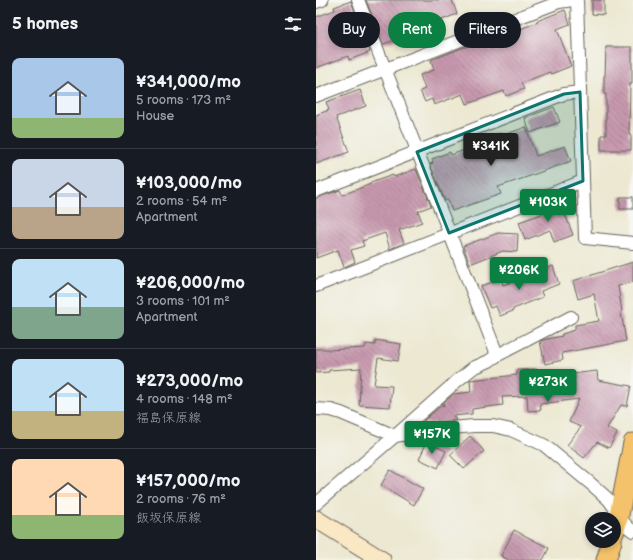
<!DOCTYPE html>
<meta charset="utf-8">
<style>
:root{--surface:#171b24;--page:#20242c;--text:#f1f3f6;--muted:#9ea1a6;--line:#363941;--accent:#0b8043}
body{margin:0;font-family:"Balsamiq Sans","Klee One",sans-serif;background:var(--page);color:var(--text);height:100vh;display:flex;flex-direction:column;font-size:15px;white-space:nowrap}
*{box-sizing:border-box;margin:0}
p{font-size:13px;color:var(--muted)}
.icon{flex:none;width:22px;height:22px;fill:none;stroke:currentColor;stroke-width:2;stroke-linecap:round;stroke-linejoin:round}
.map{position:relative;flex:1;overflow:hidden}
.panel{display:flex;flex-direction:column;background:var(--surface);width:316px}
.panel>*{flex:none}
.top-card{position:absolute;left:12px;top:12px;width:245px;height:36px;display:flex;gap:8px}
.fabs{position:absolute;left:269px;top:512px;display:grid;gap:8px}
.fabs a{display:grid;place-items:center;width:36px;height:36px;border-radius:50%;background:var(--surface);box-shadow:0 2px 6px #0003;font-size:20px}
.price{position:absolute;translate:-50% -34px;padding:0 9px;border-radius:4px;background:var(--accent);color:#fff;font-size:13px;line-height:26px;filter:drop-shadow(0 1px 2px #0008)}
.price::after{content:'';position:absolute;left:50%;top:24px;width:12px;height:9px;margin-left:-6px;background:inherit;clip-path:polygon(0 0,100% 0,50% 100%)}
.price.on{background:#222;color:#fff}
ul{padding:0;list-style:none}
li{display:flex;align-items:center;gap:12px;height:100px;padding:0 12px}
li+li{border-top:1px solid var(--line)}
li span{display:grid;place-items:center;flex:none;width:112px;height:80px;border-radius:8px;color:#555}
li>.icon{margin-inline-start:auto}
span .icon{width:48px;height:48px;fill:#fffc;stroke-width:1}
li b{font-size:17px}
h2{display:flex;justify-content:space-between;align-items:center;height:48px;padding:0 12px;font-size:17px}
.tag{padding:0 14px;border-radius:18px;background:var(--surface);box-shadow:0 2px 6px #0003;font-size:14px;line-height:36px}
.tag.on{background:var(--accent);color:#fff}
main{display:flex;flex:1;min-height:0}
.map>svg:first-child{display:block}
.building{fill:url(#building-back-hatch)}
.lines{fill:none;stroke-linecap:round;stroke-linejoin:round}
.minor-casing{stroke:#65635b;stroke-width:14}
.secondary-casing{stroke:#65635b;stroke-width:19}
.primary-casing{stroke:#65635b;stroke-width:21}
.minor{stroke:#fff;stroke-width:12}
.secondary{stroke:#fae7c3;stroke-width:17}
.primary{stroke:#f3c26a;stroke-width:19}
.marked{fill:#0f766e;fill-opacity:0.2;stroke:#0f766e;stroke-width:3;stroke-linejoin:round}
</style>
<main>
<section class="panel">
<h2>5 homes<svg class="icon" aria-label="filters" viewBox="0 0 24 24"><path d="M4 7h16M4 17h16"/><circle cx="9" cy="7" r="2"/><circle cx="15" cy="17" r="2"/></svg></h2>
<ul>
<li><span style="background:linear-gradient(#a9c7e8 75%,#8fb573 0)"><svg class="icon" aria-label="home" viewBox="0 0 24 24"><path d="M3 11l9-7 9 7M6 9v11h12V9"/></svg></span><div><b>¥341,000/mo</b><p>5 rooms · 173 m²</p><p>House</p></div></li>
<li><span style="background:linear-gradient(#c9d6e8 60%,#b9a48a 0)"><svg class="icon" aria-label="home" viewBox="0 0 24 24"><path d="M3 11l9-7 9 7M6 9v11h12V9"/></svg></span><div><b>¥103,000/mo</b><p>2 rooms · 54 m²</p><p>Apartment</p></div></li>
<li><span style="background:linear-gradient(#bfe0f5 60%,#7fa58c 0)"><svg class="icon" aria-label="home" viewBox="0 0 24 24"><path d="M3 11l9-7 9 7M6 9v11h12V9"/></svg></span><div><b>¥206,000/mo</b><p>3 rooms · 101 m²</p><p>Apartment</p></div></li>
<li><span style="background:linear-gradient(#bfe0f5 65%,#c2b280 0)"><svg class="icon" aria-label="home" viewBox="0 0 24 24"><path d="M3 11l9-7 9 7M6 9v11h12V9"/></svg></span><div><b>¥273,000/mo</b><p>4 rooms · 148 m²</p><p>福島保原線</p></div></li>
<li><span style="background:linear-gradient(#ffd9b3 70%,#8fb573 0)"><svg class="icon" aria-label="home" viewBox="0 0 24 24"><path d="M3 11l9-7 9 7M6 9v11h12V9"/></svg></span><div><b>¥157,000/mo</b><p>2 rooms · 76 m²</p><p>飯坂保原線</p></div></li>
</ul>
</section>
<div class="map">
<svg width="317" height="560" viewBox="0 0 317 560">
<defs>
<pattern id="building-back-hatch" width="6" height="6" patternUnits="userSpaceOnUse"><rect width="6" height="6" fill="#c799ae"/><path d="M-1 5l2 2M0 0l6 6M5-1l2 2" fill="none" stroke="#a17c8d"/></pattern>
</defs>
<rect width="100%" height="100%" fill="#f6f6f2"/>
<filter id="ink" filterUnits="userSpaceOnUse"><feTurbulence type="fractalNoise" baseFrequency=".025" numOctaves="2"/><feDisplacementMap in="SourceGraphic" scale="8" xChannelSelector="R" yChannelSelector="G"/><feConvolveMatrix kernelMatrix="1 2 1 2 8 2 1 2 1" color-interpolation-filters="sRGB"/></filter>
<filter id="wash" filterUnits="userSpaceOnUse"><feTurbulence type="fractalNoise" baseFrequency=".012" numOctaves="4" result="noise"/><feDisplacementMap in="SourceGraphic" scale="16" xChannelSelector="R" yChannelSelector="G"/><feGaussianBlur stdDeviation="0.9" result="paint"/><feColorMatrix in="noise" values="0 0 0 0 0 0 0 0 0 0 0 0 0 0 0 0 0 1.4 0 .05"/><feComposite in="paint" operator="in"/></filter>
<g filter="url(#wash)">
<rect width="100%" height="100%" fill="#ece8d1"/>
<g id="blocks">
<g class="building">
<polygon points="50,0 136,0 141,14 113,25 113,26 85,36 86,38 67,44"/>
<polygon points="276,0 288,0 288,15 276,14"/>
<polygon points="35,1 54,52 33,60 32,56 0,68 0,17 19,10 18,7"/>
<polygon points="249,10 254,24 241,29 255,66 235,74 234,72 205,83 208,89 190,96 188,91 151,104 147,94 118,105 116,99 109,102 104,91 109,89 104,75 118,70 115,60 188,32 189,35 222,22 221,21"/>
<polygon points="290,47 316,47 316,84 314,84 313,135 315,135 315,150 285,150 285,135 290,135 290,94 288,94 288,76 289,76"/>
<polygon points="44,90 50,106 20,117 33,152 0,164 0,115 13,110 10,102"/>
<polygon points="238,107 244,122 214,133 209,118"/>
<polygon points="210,127 220,156 249,146 255,161 211,177 182,187 185,194 136,211 132,200 129,201 114,164 117,163 116,159 134,152 135,155 167,143 166,140 184,133 185,136"/>
<polygon points="100,169 115,206 102,211 106,222 83,230 88,243 74,249 69,233 46,241 48,246 35,250 39,262 28,267 22,250 0,258 0,198 24,190 26,195 55,184 54,183 77,175 78,177"/>
<rect x="304" y="197" width="13" height="12"/>
<polygon points="244,201 257,235 238,242 234,230 209,240 203,222 226,214 223,206 234,202 235,205"/>
<polygon points="182,233 202,234 201,252 187,251 154,264 147,246"/>
<polygon points="317,262 317,282 302,286 306,312 305,312 310,341 246,353 247,360 229,364 224,341 227,340 246,336 246,334 259,330 259,325 283,321 278,294 262,299 257,281"/>
<polygon points="237,266 243,284 225,291 227,297 197,309 197,311 184,316 180,306 174,308 165,286 185,279 187,285"/>
<polygon points="59,340 85,344 82,361 62,358 58,385 76,386 74,407 43,405 45,368 13,370 13,372 0,373 0,349 12,349 12,350 49,348 50,344 59,345"/>
<polygon points="221,369 221,388 256,384 255,374 281,371 282,380 315,386 311,406 305,405 291,428 301,433 293,448 281,442 268,458 251,445 265,427 253,422 263,399 224,404 225,410 212,411 211,396 186,397 187,405 156,409 156,414 137,416 140,420 109,423 108,420 126,405 128,406 127,403 138,394 155,392 154,380 201,375 201,370"/>
<polygon points="154,436 168,451 148,469 134,455"/>
<polygon points="111,442 130,451 122,468 103,459"/>
<polygon points="74,470 107,489 98,505 65,485"/>
<polygon points="198,530 233,548 227,560 193,560 185,556"/>
</g>
</g>
</g>
<g filter="url(#ink)">
<use href="#blocks" fill-opacity="0" stroke="#65635b" stroke-width="1"/>
<g class="lines">
<g class="minor-casing">
<g id="minor">
<polyline points="261,0 269,238 317,243"/>
<polyline points="0,2 6,0"/>
<polyline points="0,96 243,2 257,0"/>
<polyline points="0,191 248,94 264,92"/>
<polyline points="0,286 267,181"/>
<polyline points="180,356 255,317"/>
<path d="M0,409L15,410L25,413L79,436L113,430L158,426H177L195,430L228,445L274,483L292,499C301,509 305,524 317,531"/>
<polyline points="0,504 79,436 142,380 157,368 173,361 180,356 179,349 42,0"/>
</g>
</g>
<g class="secondary-casing">
<polyline id="secondary" points="0,519 66,560"/>
</g>
<g class="primary-casing">
<g id="primary">
<polyline points="298,533 303,515 317,443"/>
<polyline points="290,560 296,541"/>
</g>
</g>
<use href="#minor" class="minor"/>
<use href="#secondary" class="secondary"/>
<use href="#primary" class="primary"/>
</g>
</g>
<path class="marked" d="M264,92L267,181L133,233L101,152L248,94Z"/>
</svg>
<div class="fabs">
<a><svg class="icon" aria-label="layers" viewBox="0 0 24 24"><path d="M12 4l9 5-9 5-9-5zM3 14l9 5 9-5"/></svg></a>
</div>
<b class="price on" style="left:175px;top:167px">¥341K</b>
<b class="price" style="left:232px;top:223px">¥103K</b>
<b class="price" style="left:203px;top:291px">¥206K</b>
<b class="price" style="left:232px;top:403px">¥273K</b>
<b class="price" style="left:116px;top:455px">¥157K</b>
<div class="top-card">
<a class="tag">Buy</a>
<a class="tag on">Rent</a>
<a class="tag">Filters</a>
</div>
</div>
</main>
